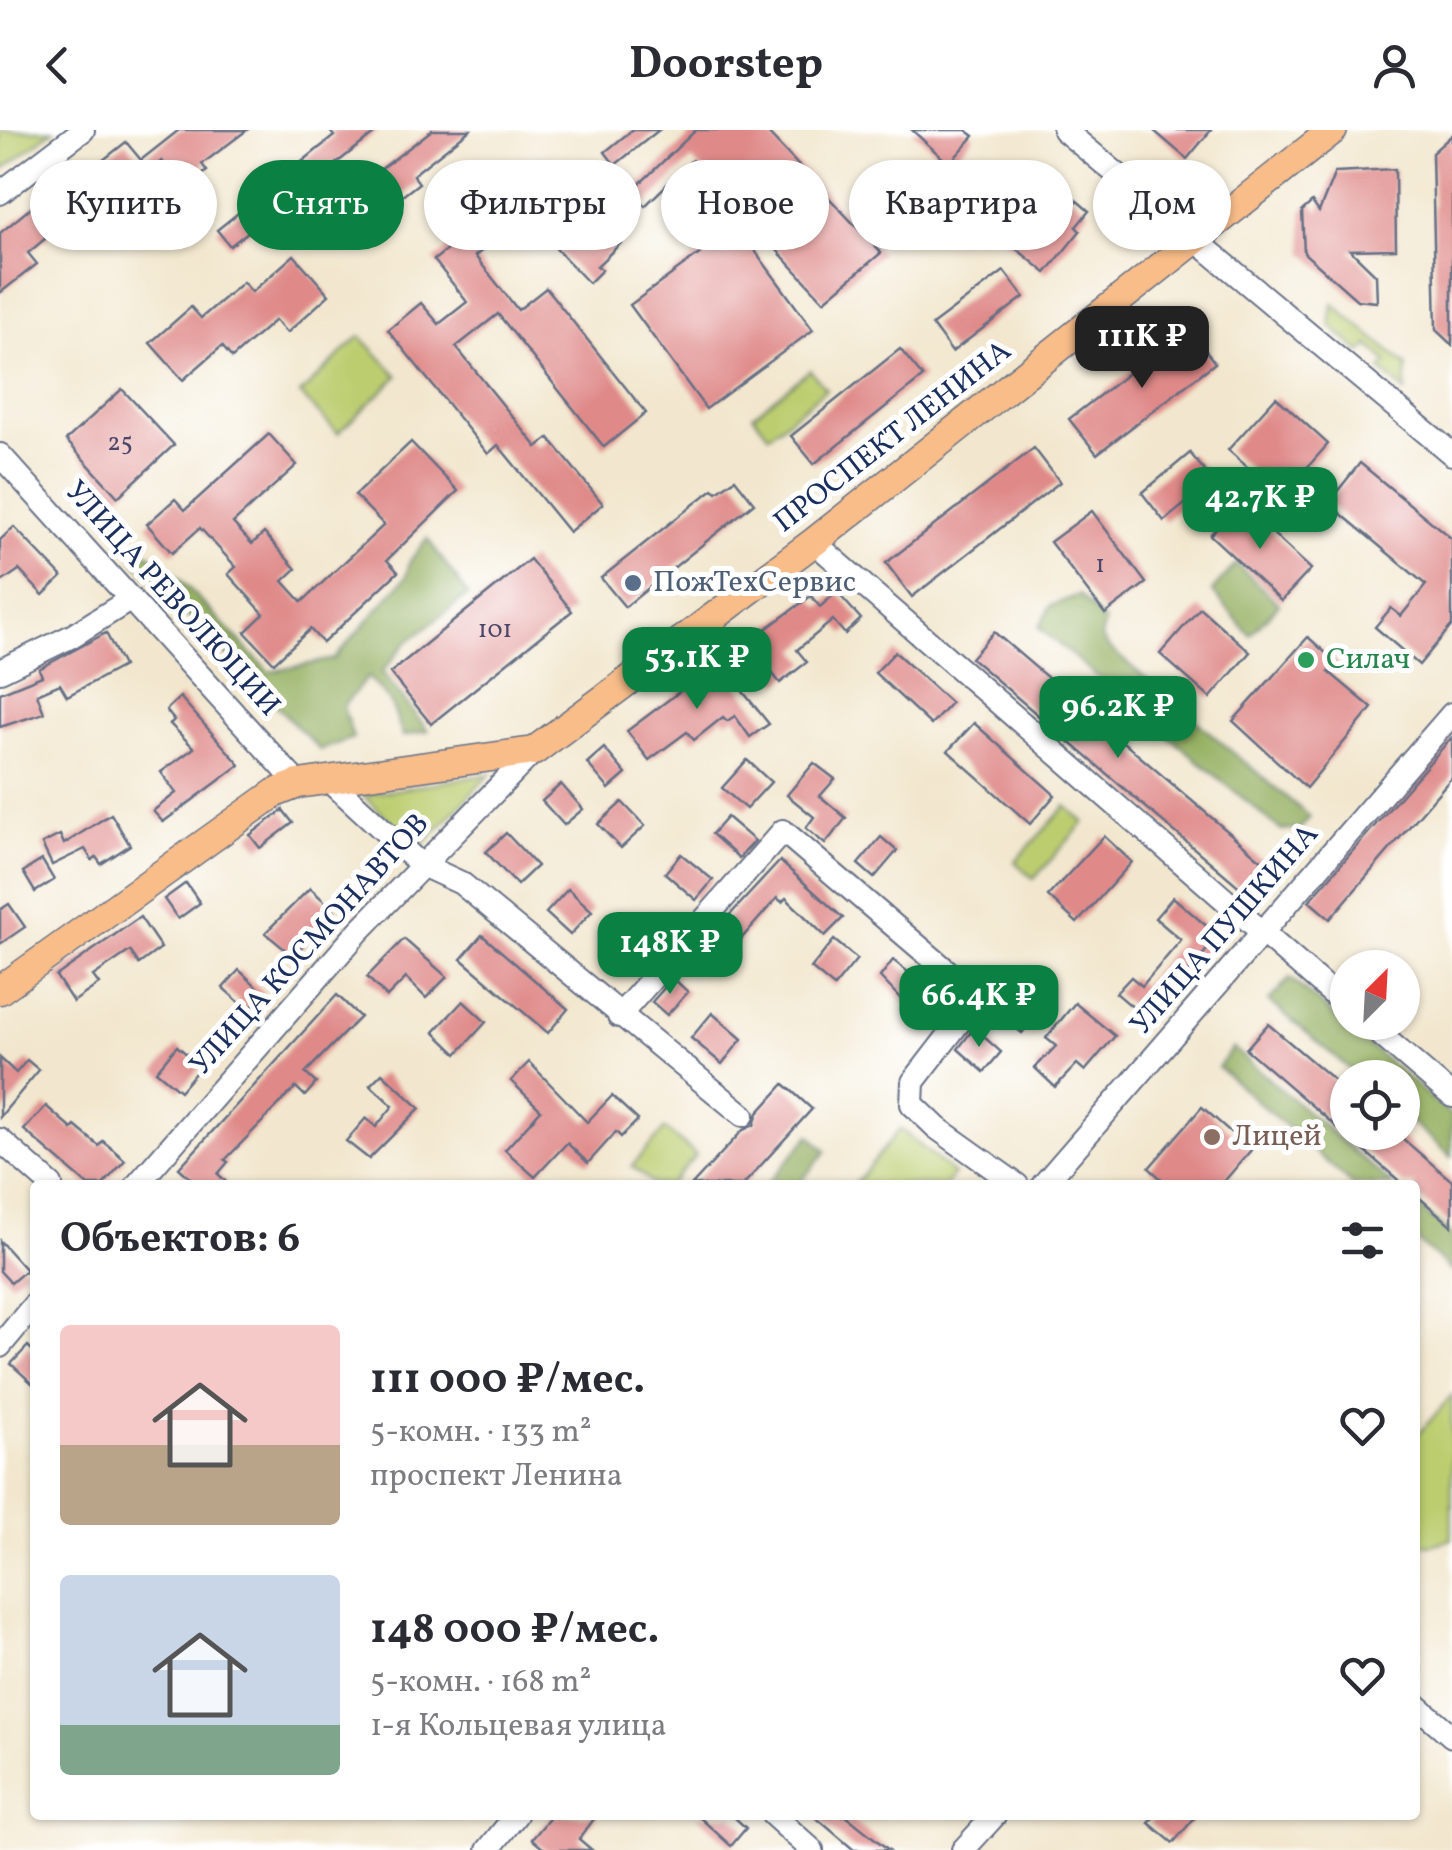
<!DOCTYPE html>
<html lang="ru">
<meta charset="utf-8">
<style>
:root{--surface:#fff;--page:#f7f7f7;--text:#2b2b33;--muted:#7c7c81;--accent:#0b8043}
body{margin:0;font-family:Vollkorn,serif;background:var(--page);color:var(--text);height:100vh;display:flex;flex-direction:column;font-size:38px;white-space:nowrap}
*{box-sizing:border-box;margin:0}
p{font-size:32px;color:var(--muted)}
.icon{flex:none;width:55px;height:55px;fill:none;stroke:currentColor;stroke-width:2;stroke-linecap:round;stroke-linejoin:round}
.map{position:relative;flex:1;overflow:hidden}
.side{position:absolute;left:30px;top:1050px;width:1390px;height:640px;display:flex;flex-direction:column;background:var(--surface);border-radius:10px;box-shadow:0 2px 8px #0004}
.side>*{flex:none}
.top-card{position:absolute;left:30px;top:30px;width:1392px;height:90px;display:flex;gap:20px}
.needle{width:65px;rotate:24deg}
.buttons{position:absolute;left:1330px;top:820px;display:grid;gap:20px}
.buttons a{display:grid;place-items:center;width:90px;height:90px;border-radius:50%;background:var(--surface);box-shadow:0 2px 8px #0004;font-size:50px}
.price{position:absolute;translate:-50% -85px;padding:0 22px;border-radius:20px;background:var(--accent);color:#fff;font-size:32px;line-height:65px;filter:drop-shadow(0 2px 5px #0008)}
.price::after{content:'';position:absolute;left:50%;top:60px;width:30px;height:22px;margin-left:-15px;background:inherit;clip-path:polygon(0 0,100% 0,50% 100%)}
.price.active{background:#222;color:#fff}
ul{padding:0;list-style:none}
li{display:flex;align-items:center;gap:30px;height:250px;padding:0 30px}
li span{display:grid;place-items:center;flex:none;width:280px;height:200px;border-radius:10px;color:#555}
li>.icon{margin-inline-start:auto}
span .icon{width:120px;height:120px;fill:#fffc;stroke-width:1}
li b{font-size:42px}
h2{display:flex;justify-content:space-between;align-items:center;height:120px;padding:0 30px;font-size:42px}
.chip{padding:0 35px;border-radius:45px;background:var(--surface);box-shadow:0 2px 8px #0004;font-size:35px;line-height:90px}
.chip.active{background:var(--accent);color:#fff}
header{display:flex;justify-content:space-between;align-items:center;height:130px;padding:0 30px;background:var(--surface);font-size:45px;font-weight:700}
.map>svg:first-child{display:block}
.green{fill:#bccd6f;stroke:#6c7e66;stroke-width:2.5}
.forest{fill:#95b062;stroke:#587060;stroke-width:2.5}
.building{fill:#df8a89}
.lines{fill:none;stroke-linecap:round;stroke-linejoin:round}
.minor-casing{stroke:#666f85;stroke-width:26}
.major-casing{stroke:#666f85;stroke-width:31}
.minor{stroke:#fff;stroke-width:22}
.major{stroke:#f8bd89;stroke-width:28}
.service-dot{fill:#5c6f8a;stroke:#fff;stroke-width:4}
.leisure-dot{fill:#2e9e5b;stroke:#fff;stroke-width:4}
.education-dot{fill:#8d6e63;stroke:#fff;stroke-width:4}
.labels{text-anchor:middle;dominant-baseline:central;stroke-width:10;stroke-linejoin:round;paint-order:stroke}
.number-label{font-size:25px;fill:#4c4669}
.street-label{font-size:30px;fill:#1b2f5e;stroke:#fff}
.service-label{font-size:30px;fill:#4e5e75;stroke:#fff;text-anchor:start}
.leisure-label{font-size:30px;fill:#27864d;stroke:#fff;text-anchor:start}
.education-label{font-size:30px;fill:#785e54;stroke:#fff;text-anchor:start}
</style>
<header><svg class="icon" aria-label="back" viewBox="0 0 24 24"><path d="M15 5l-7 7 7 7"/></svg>Doorstep<svg class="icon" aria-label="person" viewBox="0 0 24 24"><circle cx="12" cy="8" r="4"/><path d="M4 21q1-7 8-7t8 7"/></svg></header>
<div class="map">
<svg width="1452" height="1720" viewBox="0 0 1452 1720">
<rect width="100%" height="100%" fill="#fff"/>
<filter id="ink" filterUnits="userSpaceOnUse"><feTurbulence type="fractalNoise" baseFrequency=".01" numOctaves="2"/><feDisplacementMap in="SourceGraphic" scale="20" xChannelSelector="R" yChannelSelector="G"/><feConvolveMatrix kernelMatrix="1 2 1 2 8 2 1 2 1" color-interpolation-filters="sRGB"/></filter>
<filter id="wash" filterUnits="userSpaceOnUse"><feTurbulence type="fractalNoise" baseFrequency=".0048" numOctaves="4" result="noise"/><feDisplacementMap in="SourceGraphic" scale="40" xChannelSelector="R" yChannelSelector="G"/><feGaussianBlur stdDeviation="2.25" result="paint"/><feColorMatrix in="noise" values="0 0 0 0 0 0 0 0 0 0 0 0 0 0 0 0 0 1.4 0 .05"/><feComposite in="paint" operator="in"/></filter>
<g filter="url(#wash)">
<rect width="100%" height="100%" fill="#f2e7ce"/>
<g class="green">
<polygon points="0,0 53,0 0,42"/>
<polygon points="1333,174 1407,236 1405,262 1381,240 1387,232 1369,215 1361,223 1330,195"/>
<polygon points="360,206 398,246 338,303 300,264"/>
<polygon points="810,240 826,259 769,305 753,285"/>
<polygon points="490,644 419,719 363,665"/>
<polygon points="1066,676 1084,692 1034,749 1015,732"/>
<polygon points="665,999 696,1025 669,1055 654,1055 632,1036"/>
<polygon points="900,999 954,1044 945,1055 854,1055"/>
<polygon points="1452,1265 1452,1409 1432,1415 1415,1414 1415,1308"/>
</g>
<g class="forest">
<polygon points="427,408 468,465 406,513 382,542 428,601 403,606 390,571 368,547 343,576 353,608 320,620 133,429 138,416 168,437 269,542 334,529 406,447 410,431"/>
<polygon points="1236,434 1279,474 1250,505 1212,461"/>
<polygon points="1079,465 1105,492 1101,507 1107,516 1310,687 1300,699 1281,700 1039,498 1050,476"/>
<polygon points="1290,848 1452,986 1452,1027 1403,985 1402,948 1359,947 1269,871"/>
<polygon points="1233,918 1393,1055 1353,1055 1218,937"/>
<polygon points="810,1005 826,1021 798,1055 766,1055"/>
<polygon points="1415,1074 1452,1105 1452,1141 1415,1109"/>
</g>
<g id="blocks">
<g class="building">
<polygon points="179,0 247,0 202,34 207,41 184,59 162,31 89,83 84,76 28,123 37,134 0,163 0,103 44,67 49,73 126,12 141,30"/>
<polygon points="329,0 379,0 230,116 217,100 334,6"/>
<polygon points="432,0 470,0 413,45 419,53 401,67 380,40"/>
<polygon points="632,0 659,0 615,35 605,22"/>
<polygon points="696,0 765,0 881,123 824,171 762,104 750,114 813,200 706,279 630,175 747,89 692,30 645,76 632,61"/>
<polygon points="912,0 966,0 974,6 949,34"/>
<polygon points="1153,0 1211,0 1187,29"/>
<polygon points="1452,5 1452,215 1436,200 1432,23"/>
<polygon points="1004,34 1022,49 1035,35 1089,81 1076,97 1080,101 1046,143 985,93 998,78 980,62"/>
<polygon points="1395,39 1396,119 1350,120 1376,145 1377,172 1357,170 1304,123 1302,81 1312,72 1319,82 1335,42"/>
<polygon points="560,49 621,113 597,136 602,140 589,153 523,84"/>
<polygon points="488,80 505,103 475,126 518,180 546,158 646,283 604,317 498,184 456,217 537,317 549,308 603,374 569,402 498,315 488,324 388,200 421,173 439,194 467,172 434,130 478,95 474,91"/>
<polygon points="294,125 329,165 287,203 275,190 232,228 222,216 183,250 150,213 191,177 201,188 243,152 252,162"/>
<polygon points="1004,141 1024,167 952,222 932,195"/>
<polygon points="1188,197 1215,233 1097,324 1069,289"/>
<polygon points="900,219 923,247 814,334 791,306"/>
<polygon points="122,259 174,315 118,367 66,310"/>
<polygon points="1276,267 1328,314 1281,367 1228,320"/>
<polygon points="269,304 297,335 233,393 252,414 264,403 296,439 283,451 302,472 384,395 355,365 411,312 458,361 387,430 398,442 323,513 310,499 274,533 245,502 264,484 228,444 236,437 200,398 172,423 147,394 175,369 185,380"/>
<polygon points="1034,318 1060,352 912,467 886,433"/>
<polygon points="1190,323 1213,351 1164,391 1142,363"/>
<polygon points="1360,333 1452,409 1452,495 1419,535 1375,497 1391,478 1401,486 1426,455 1328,373"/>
<polygon points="735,349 754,373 625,477 601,448 713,359 717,362"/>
<polygon points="1240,373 1311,439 1281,471 1210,405"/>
<polygon points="1092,381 1146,453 1105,484 1050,412"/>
<polygon points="14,397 62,447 43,465 19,440 0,453 0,410"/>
<polygon points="530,429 572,481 431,594 390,543"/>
<polygon points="837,462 861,489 845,504 833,490 797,520 807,532 780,553 748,512 811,466 820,477"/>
<polygon points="1200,478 1250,522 1210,568 1160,524"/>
<polygon points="994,502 1266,734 1243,760 971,528"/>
<polygon points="106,503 123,536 67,566 60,554 37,564 44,583 0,597 0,563 42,546 39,539"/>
<polygon points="1308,507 1337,533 1329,542 1372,578 1306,658 1233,591"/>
<polygon points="895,522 951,573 931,595 875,543"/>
<polygon points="719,532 769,594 750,607 735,586 727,591 723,587 694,610 687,602 649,630 627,601"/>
<polygon points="180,567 240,635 163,692 153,681 176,663 161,642 194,618 170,594 174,590 166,580"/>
<polygon points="974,593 1055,665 1030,694 948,621"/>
<polygon points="1452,607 1452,647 1330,789 1309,771"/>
<polygon points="604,618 626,644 609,659 587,633"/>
<polygon points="747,630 771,652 746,679 722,658"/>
<polygon points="814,633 835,649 820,666 846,688 825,714 806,698 814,687 787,665"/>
<polygon points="561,654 583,679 564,695 542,671"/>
<polygon points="622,672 645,696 621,718 598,694"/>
<polygon points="283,680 293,693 260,718 250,705"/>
<polygon points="111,684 130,715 101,734 96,727 92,730 85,719 52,735 42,714 60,705 64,714"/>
<polygon points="727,687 755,711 739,728 712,704"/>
<polygon points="506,703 537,736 517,755 486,722"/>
<polygon points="1104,706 1132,732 1077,793 1048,766"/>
<polygon points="881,707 897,721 874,748 858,734"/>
<polygon points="681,724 713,750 696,770 665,743"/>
<polygon points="42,730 54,750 35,762 23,742"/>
<polygon points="780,731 843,788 825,806 786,768 782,772 777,768 719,834 699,818"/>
<polygon points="186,753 200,773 178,789 164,769"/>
<polygon points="310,758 335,781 293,826 265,803"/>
<polygon points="568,759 592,781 570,805 546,783"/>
<polygon points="1173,767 1218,806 1149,891 1116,863 1131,847 1142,856 1181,810 1155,788"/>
<polygon points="9,774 25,797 0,814 0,780"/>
<polygon points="140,787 161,818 139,834 130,821 93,846 99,854 73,872 56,846"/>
<polygon points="629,788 653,809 628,838 603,817"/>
<polygon points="482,805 568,879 548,903 461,829"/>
<polygon points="404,809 447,847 426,868 406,848 387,867 367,847"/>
<polygon points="834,810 857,829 834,857 811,838"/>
<polygon points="893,830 939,867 920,889 880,847"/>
<polygon points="239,840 264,863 248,880 223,858"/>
<polygon points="673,848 688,862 667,885 652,872"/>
<polygon points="337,865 360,887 305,943 316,953 305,966 296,957 225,1030 228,1032 218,1044 229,1055 198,1055 179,1038"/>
<polygon points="1011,869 1034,888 1022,903 998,884"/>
<polygon points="463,871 486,892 457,924 434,902"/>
<polygon points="1075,873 1115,906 1085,941 1077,934 1055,957 1035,938 1056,916 1046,908"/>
<polygon points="712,883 742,909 722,934 691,908"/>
<polygon points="1268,894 1348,962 1348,1002 1395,1002 1452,1051 1452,1096 1415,1064 1415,1055 1404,1055 1246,919"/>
<polygon points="974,898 1001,922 984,942 958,919"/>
<polygon points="177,916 201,936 180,961 156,941"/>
<polygon points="0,928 16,943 27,930 39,940 0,987"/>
<polygon points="529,932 587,992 612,966 638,990 621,1007 616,1002 588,1033 567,1013 535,1047 505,1020 541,980 511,951"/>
<polygon points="382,943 420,978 369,1029 346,1011 366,988 376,997 393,976 370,955"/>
<polygon points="784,954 812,979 743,1055 692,1055 743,1000 754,995 758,983"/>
<polygon points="46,976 72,999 75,996 99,1016 103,1011 125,1030 103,1055 88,1055 24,1000"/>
<polygon points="1202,977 1251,1020 1221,1055 1168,1055 1149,1038"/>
<polygon points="0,1111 26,1140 11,1153 0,1141"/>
<polygon points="28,1216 35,1223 35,1256 11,1234"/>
<polygon points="552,1685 597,1685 579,1709 592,1720 545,1720 532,1709"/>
<polygon points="697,1685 732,1685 746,1698 731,1716"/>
<polygon points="813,1685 845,1685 889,1720 854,1720"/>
<polygon points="1156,1685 1197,1685 1173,1713 1149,1693"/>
</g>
</g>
</g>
<g filter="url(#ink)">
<use href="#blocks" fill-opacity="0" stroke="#666f85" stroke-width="2.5"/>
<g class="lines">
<g class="minor-casing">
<g id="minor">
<polyline points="1064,0 1452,324"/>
<polyline points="0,63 83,0"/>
<polyline points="0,325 298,654"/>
<polyline points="814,412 1348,877"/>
<polyline points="0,541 72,506 131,469"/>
<polyline points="329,650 420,734 461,753 743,985"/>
<polyline points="619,886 783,701 967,858 967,882 913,952 912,974 937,998 1017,1055"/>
<polyline points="1366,892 1452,966"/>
<polyline points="0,1010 51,1055"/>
<polyline points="137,1055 359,801 534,621"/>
<polyline points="1043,1055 1452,584"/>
<polyline points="0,1216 35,1174"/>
<polyline points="1415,1574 1452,1606"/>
<polyline points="773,1685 812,1720"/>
<polyline points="488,1720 516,1685"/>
<polyline points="963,1720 995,1685"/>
</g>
</g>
<g class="major-casing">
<polyline id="major" points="0,860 275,663 298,654 534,621 814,412 1333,0"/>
</g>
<use href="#minor" class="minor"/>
<use href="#major" class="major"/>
</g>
</g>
<circle class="service-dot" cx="633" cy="453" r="10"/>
<circle class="leisure-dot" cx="1306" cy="530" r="10"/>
<circle class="education-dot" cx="1212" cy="1007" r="10"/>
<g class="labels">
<g class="number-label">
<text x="120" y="313">25</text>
<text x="1100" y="435">1</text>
<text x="495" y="500">101</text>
</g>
<g class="street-label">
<text transform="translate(893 307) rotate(-38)">ПРОСПЕКТ ЛЕНИНА</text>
<text transform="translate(172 469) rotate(48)">УЛИЦА РЕВОЛЮЦИИ</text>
<text transform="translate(1225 800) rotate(-49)">УЛИЦА ПУШКИНА</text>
<text transform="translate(310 815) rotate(-48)">УЛИЦА КОСМОНАВТОВ</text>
</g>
<g class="service-label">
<text x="653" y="453">ПожТехСервис</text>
</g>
<g class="leisure-label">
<text x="1326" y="530">Силач</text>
</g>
<g class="education-label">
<text x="1232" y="1007">Лицей</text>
</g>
</g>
</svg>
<div class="buttons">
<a><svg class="needle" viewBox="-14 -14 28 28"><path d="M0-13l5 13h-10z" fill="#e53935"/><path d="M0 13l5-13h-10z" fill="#7c7c81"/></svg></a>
<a><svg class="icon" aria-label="locate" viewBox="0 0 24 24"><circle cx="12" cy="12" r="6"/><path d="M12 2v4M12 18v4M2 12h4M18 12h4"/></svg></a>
</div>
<b class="price active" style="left:1142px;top:261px">111K ₽</b>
<b class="price" style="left:1260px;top:422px">42.7K ₽</b>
<b class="price" style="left:697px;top:582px">53.1K ₽</b>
<b class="price" style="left:1118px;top:631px">96.2K ₽</b>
<b class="price" style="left:670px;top:867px">148K ₽</b>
<b class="price" style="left:979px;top:920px">66.4K ₽</b>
<div class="top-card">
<a class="chip">Купить</a>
<a class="chip active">Снять</a>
<a class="chip">Фильтры</a>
<a class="chip">Новое</a>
<a class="chip">Квартира</a>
<a class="chip">Дом</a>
</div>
<section class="side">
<h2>Объектов: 6<svg class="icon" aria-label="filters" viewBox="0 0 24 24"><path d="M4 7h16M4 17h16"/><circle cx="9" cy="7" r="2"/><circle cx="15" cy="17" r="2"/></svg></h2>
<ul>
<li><span style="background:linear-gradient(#f6c9c9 60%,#b9a48a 0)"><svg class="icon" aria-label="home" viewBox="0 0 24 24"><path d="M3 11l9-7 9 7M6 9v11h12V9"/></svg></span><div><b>111 000 ₽/мес.</b><p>5-комн. · 133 m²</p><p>проспект Ленина</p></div><svg class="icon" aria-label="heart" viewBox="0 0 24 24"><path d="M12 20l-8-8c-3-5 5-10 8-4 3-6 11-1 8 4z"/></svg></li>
<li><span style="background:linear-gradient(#c9d6e8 75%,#7fa58c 0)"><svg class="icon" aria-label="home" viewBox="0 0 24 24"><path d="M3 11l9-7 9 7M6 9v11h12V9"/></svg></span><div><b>148 000 ₽/мес.</b><p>5-комн. · 168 m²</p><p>1-я Кольцевая улица</p></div><svg class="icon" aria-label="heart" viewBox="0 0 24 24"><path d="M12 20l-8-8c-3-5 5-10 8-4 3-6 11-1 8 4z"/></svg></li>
</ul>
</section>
</div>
